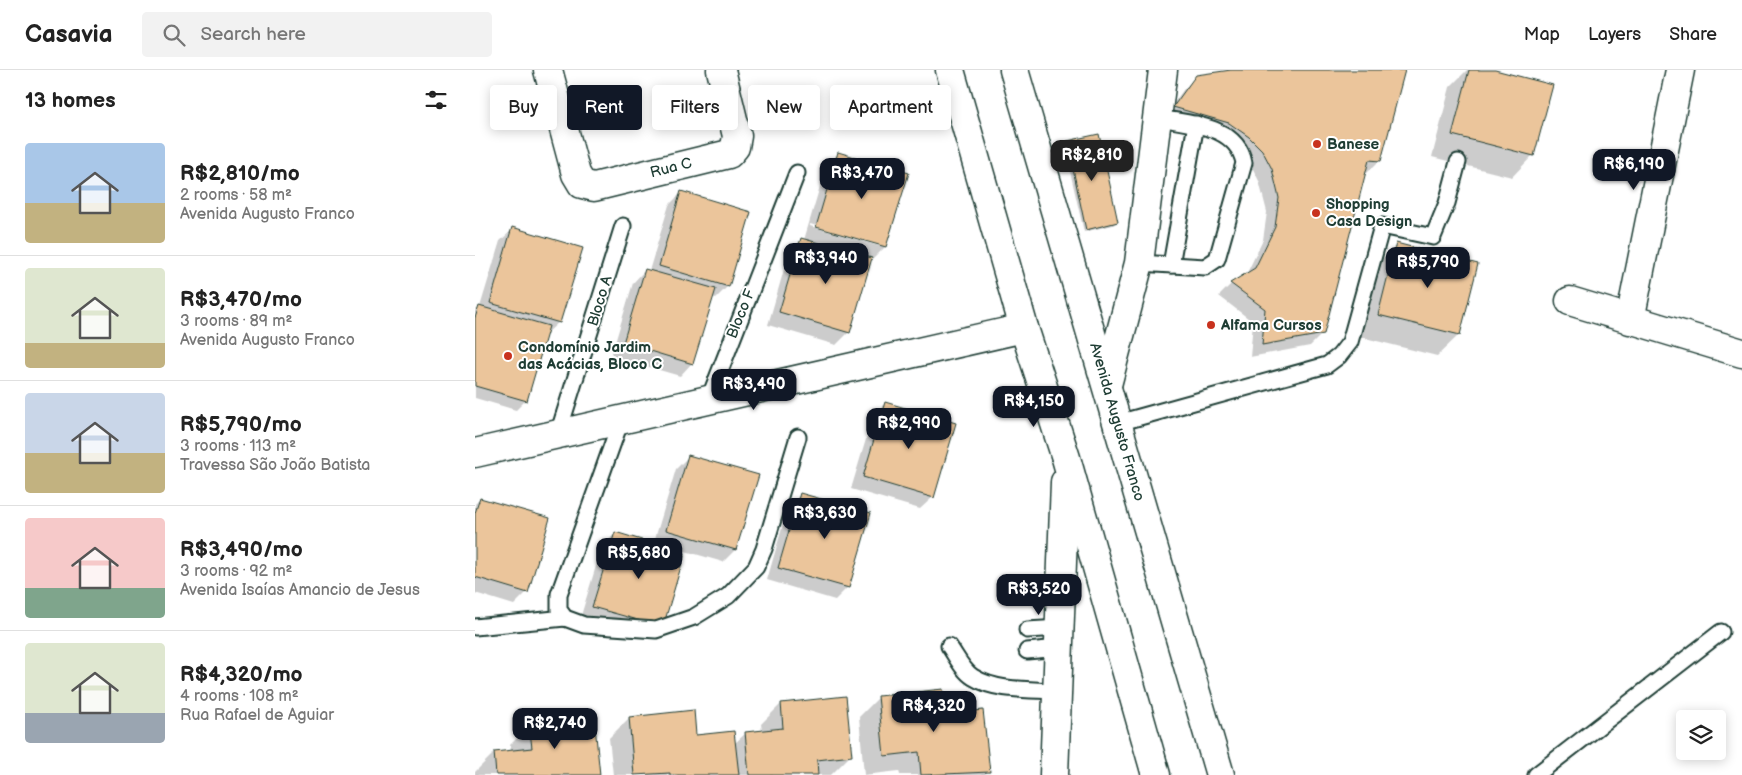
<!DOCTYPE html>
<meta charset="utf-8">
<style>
:root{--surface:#fff;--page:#f2f2f2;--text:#222;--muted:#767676;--line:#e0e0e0;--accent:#111827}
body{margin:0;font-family:"Balsamiq Sans",sans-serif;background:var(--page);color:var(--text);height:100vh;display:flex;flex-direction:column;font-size:19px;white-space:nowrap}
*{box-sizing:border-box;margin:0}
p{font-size:16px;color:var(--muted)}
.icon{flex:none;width:28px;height:28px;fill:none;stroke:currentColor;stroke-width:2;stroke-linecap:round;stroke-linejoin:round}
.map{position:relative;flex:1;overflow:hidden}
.panel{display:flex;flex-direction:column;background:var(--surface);width:475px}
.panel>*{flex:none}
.hud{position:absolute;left:15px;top:15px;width:475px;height:45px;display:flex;gap:10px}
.controls{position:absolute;left:1201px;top:640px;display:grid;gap:10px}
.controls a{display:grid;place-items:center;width:50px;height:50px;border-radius:5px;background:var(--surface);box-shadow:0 2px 12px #0003;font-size:25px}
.price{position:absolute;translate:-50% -42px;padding:0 11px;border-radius:10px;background:var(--accent);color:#fff;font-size:16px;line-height:32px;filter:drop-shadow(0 1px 2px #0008)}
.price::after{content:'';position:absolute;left:50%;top:30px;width:15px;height:11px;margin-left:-8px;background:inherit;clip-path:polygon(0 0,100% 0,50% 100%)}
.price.current{background:#222;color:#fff}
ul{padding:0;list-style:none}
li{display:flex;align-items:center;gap:15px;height:125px;padding:0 25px}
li+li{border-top:1px solid var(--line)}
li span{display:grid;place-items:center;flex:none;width:140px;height:100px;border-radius:5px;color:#555}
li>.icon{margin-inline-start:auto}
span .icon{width:60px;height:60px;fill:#fffc;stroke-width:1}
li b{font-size:21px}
h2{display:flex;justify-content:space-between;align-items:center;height:60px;padding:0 25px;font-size:21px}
.chip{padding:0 18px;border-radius:5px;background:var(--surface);box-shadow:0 2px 12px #0003;font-size:18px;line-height:45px}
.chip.current{background:var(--accent);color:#fff}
header{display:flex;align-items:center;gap:30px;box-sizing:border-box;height:70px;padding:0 25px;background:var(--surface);border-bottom:1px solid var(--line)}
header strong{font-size:24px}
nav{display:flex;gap:28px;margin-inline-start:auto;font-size:18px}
.search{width:350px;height:45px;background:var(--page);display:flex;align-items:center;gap:12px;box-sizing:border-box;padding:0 18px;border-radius:5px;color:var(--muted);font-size:19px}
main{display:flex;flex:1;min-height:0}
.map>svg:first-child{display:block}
.shadow{fill:#0003;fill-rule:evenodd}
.building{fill:#ebc59b;stroke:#1f3d34}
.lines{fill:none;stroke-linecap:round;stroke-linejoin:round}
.lane-casing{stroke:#1f3d34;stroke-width:19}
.street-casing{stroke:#1f3d34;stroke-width:31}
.secondary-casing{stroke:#1f3d34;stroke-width:31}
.lane{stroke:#fff;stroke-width:15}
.street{stroke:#fff;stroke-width:28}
.secondary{stroke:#fff;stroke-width:28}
.poi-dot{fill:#c8321e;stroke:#fff;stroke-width:2}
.labels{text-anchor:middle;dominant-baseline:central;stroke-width:4;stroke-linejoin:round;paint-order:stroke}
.poi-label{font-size:15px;font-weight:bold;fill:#1f3d34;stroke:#fff;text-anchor:start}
.street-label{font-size:15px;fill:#1f3d34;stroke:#fff}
</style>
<header>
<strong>Casavia</strong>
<div class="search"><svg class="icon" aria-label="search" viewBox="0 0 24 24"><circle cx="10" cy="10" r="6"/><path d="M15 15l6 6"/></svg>Search here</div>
<nav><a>Map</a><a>Layers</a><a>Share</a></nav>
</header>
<main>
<section class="panel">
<h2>13 homes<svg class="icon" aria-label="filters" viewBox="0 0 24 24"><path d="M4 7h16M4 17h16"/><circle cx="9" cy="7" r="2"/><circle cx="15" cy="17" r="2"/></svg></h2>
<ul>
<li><span style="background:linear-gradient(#a9c7e8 60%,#c2b280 0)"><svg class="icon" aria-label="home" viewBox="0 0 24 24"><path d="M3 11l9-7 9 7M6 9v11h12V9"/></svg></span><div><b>R$2,810/mo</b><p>2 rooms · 58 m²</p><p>Avenida Augusto Franco</p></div></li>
<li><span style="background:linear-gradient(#dfe7d0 75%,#c2b280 0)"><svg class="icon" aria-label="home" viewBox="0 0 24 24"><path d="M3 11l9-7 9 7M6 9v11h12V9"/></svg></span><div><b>R$3,470/mo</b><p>3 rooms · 89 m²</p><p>Avenida Augusto Franco</p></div></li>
<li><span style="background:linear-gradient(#c9d6e8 60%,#c2b280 0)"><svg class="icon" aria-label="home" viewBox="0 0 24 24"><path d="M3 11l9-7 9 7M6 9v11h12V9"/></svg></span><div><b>R$5,790/mo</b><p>3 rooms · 113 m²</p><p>Travessa São João Batista</p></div></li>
<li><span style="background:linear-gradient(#f6c9c9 70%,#7fa58c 0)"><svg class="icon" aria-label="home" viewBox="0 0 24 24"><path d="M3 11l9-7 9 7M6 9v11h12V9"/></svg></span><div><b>R$3,490/mo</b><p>3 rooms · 92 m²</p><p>Avenida Isaías Amancio de Jesus</p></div></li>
<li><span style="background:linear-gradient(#dfe7d0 70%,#9aa5b1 0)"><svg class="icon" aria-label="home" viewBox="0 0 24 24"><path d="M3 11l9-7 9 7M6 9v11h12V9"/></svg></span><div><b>R$4,320/mo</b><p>4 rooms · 108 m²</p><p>Rua Rafael de Aguiar</p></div></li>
</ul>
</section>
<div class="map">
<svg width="1267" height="705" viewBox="0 0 1267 705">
<rect width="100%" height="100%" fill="#fff"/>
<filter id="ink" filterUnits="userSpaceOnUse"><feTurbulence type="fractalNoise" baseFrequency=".02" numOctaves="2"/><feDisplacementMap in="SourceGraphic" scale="10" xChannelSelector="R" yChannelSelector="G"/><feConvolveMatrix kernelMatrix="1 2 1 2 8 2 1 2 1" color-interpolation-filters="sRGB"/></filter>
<g filter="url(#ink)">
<g class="shadow">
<polygon points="765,0 929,0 905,90 892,103 889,103 848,263 835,276 775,287 778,252 744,226 756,214 771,205 788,170 792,142 784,111 775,93 741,65 687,49 709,19 722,6"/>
<polygon points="992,0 1015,0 1058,85 1037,107 957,87 975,17"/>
<polygon points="592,72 642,152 638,155 609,162 589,75"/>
<path d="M364,83L410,177L398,189L396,188L374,262L361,275L293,255L314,182L327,169L329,170L351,96ZM335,154L404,174V176L335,156Z"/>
<polygon points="206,123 253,216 241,228 237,227 217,293 205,306 136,286 158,213 170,200 174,201 194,135"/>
<polygon points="38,159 84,252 71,264 51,330 41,340 0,328 0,241 5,237 25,171"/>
<polygon points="922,175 1002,195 984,265 962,286 882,266 900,196"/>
<polygon points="410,333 458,427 445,439 376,419 398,346"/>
<polygon points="214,386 260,480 248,492 179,472 201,399"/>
<polygon points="326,424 373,517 360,530 292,510 313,437"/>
<polygon points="5,429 52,522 39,535 0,523 0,434"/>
<polygon points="140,464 187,557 174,569 105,549 127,476"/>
<polygon points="370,627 375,686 356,705 138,705 134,668 154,648 220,666 259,674 271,663 287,661 286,654 306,634"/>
<polygon points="404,627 469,645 513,701 509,705 425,705 424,701 389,705 384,647"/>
<polygon points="55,655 124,705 0,705 0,702 19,683 36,681 35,675"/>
</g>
<g class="building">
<polygon points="756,0 930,0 906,91 894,90 849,264 787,275 790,239 755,213 780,198 800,157 804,128 797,99 787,80 774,67 754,53 698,37 721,5"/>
<polygon points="994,0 1020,0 1078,15 1059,86 977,65"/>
<polygon points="624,64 643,152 611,160 592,71"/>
<polygon points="363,82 434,103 411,177 341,157"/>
<polygon points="206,121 276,142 254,217 184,196"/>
<polygon points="37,157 108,178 85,253 15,233"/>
<polygon points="326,168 397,188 375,263 304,242"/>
<polygon points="921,173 1003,194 985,265 903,245"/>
<polygon points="170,199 241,219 218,294 148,273"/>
<polygon points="4,236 74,256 52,331 0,316 0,248"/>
<polygon points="410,332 481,353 459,428 388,407"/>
<polygon points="213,385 284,405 261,480 191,460"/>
<polygon points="325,423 396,443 374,518 303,498"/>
<polygon points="5,428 75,448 53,523 0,507 0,443"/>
<polygon points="140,462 210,483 188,557 117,537"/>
<polygon points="468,619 471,644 508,640 515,702 446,705 444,682 409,686 403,626"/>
<polygon points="371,626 377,686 342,690 343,705 274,705 270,662 308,658 306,633"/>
<polygon points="219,640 221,665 259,661 264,705 195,705 195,703 159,705 154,647"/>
<polygon points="119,646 125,705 21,705 19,682 57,678 54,653"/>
</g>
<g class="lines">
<g class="lane-casing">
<g id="lane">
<path d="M664,193L730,197L742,189L769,93C762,55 715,54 684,48"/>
<polyline points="696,195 721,54"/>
<polyline points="234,329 322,103"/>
<polyline points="146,350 84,524 84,540 90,548 109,555 181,560 219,547 253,526 281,497 289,479 323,367"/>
<polyline points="643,353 852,295 864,286 875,272 907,156 958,167 972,133 983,92"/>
<polyline points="83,364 148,156"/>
<polyline points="0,557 90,548"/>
<polyline points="552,560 585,558"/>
<path d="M474,576C481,586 488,601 498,607C522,622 556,619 582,621"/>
<polyline points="552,581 584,578"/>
<polyline points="1061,705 1246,562"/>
</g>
</g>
<g class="street-casing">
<g id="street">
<polyline points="73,0 101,104 107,114 119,117 254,84 260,77 262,66 246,0"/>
<polyline points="1095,231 1267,283"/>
<polyline points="1155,250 1205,0"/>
<polyline points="632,315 664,193 688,0"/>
<polyline points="0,383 549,258"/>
</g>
</g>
<g class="secondary-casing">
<g id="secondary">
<polyline points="475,0 549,258 591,388 681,705"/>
<polyline points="539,0 745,705"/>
<polyline points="579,705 590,412"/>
</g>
</g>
<use href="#lane" class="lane"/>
<use href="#street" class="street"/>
<use href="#secondary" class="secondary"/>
</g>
</g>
<g class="poi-dot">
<circle cx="842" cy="74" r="5"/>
<circle cx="841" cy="143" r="5"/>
<circle cx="736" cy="255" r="5"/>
<circle cx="33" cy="286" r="5"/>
</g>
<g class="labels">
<g class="poi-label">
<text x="852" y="74">Banese</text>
<text x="851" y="134">Shopping<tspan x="851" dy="17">Casa Design</tspan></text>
<text x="746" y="255">Alfama Cursos</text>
<text x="43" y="277">Condomínio Jardim<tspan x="43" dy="17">das Acácias, Bloco C</tspan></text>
</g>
<g class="street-label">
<text transform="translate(196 98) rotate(-14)">Rua C</text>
<text transform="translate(125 231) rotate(-73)">Bloco A</text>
<text transform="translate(266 244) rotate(-68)">Bloco F</text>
<text transform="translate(642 352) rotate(74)">Avenida Augusto Franco</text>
</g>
</g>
</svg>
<div class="controls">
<a><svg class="icon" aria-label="layers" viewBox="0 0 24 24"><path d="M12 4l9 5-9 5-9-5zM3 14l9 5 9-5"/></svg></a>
</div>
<b class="price current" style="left:617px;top:112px">R$2,810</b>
<b class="price" style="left:1159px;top:121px">R$6,190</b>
<b class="price" style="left:387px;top:130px">R$3,470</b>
<b class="price" style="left:351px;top:215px">R$3,940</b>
<b class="price" style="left:953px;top:219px">R$5,790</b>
<b class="price" style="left:279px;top:341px">R$3,490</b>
<b class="price" style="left:559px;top:358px">R$4,150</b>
<b class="price" style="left:434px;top:380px">R$2,990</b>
<b class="price" style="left:350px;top:470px">R$3,630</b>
<b class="price" style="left:164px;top:510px">R$5,680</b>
<b class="price" style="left:564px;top:546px">R$3,520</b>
<b class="price" style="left:459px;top:663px">R$4,320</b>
<b class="price" style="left:80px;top:680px">R$2,740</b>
<div class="hud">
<a class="chip">Buy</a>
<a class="chip current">Rent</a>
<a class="chip">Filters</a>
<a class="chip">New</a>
<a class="chip">Apartment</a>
</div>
</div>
</main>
